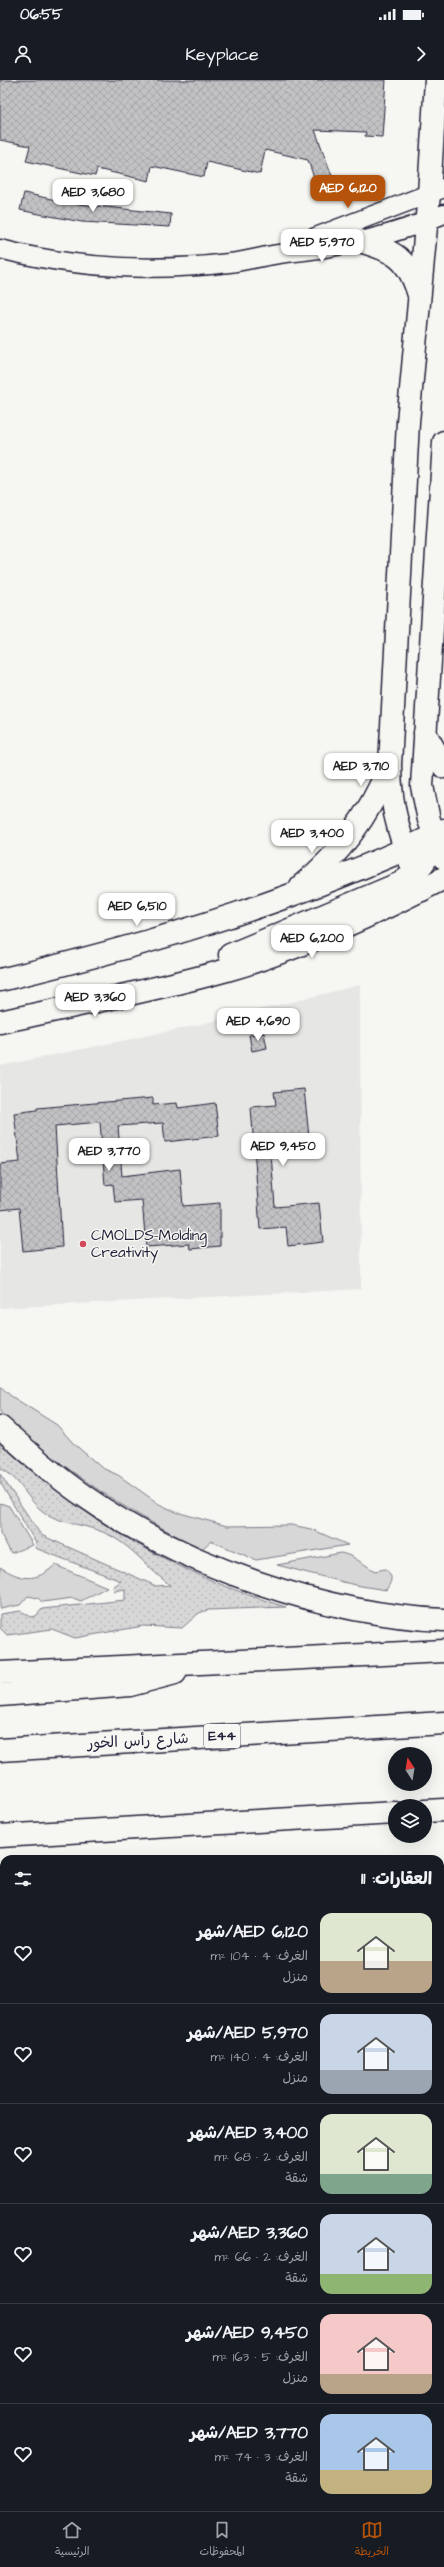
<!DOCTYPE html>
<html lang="ar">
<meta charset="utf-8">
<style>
:root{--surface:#171b24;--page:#242831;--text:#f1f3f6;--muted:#9ea1a6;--line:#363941;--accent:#b45309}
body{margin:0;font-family:"Architects Daughter","Playpen Sans Arabic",sans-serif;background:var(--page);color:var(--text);direction:rtl;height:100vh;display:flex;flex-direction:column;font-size:15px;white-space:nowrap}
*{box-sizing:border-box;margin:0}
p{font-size:13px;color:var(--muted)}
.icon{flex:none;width:22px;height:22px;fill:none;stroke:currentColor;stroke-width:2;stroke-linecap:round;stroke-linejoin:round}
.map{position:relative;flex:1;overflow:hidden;direction:ltr}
.drawer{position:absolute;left:0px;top:1775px;width:444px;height:656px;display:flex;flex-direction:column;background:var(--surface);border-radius:12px 12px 0 0;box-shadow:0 4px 16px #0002;direction:rtl}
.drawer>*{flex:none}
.needle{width:26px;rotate:348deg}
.tools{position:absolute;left:388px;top:1667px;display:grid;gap:8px}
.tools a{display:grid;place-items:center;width:44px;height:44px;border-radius:50%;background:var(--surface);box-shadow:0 4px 16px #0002;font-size:20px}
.price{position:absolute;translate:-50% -34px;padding:0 9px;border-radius:8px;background:#fff;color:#222;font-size:13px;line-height:26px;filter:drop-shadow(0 1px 2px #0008)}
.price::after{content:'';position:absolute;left:50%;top:24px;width:12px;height:9px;margin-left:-6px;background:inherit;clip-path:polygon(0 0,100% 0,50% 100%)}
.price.on{background:var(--accent);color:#fff}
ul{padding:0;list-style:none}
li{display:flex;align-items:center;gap:12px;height:100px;padding:0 12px}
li+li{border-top:1px solid var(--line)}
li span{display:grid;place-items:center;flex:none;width:112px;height:80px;border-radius:12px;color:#555}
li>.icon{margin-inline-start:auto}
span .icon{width:48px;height:48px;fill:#fffc;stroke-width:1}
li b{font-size:17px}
h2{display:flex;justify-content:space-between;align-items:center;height:48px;padding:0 12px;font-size:17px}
.status{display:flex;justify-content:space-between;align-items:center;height:28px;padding:0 20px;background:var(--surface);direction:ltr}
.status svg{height:11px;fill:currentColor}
header{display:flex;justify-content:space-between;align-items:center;height:52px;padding:0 12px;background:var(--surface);font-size:18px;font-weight:600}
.tabs{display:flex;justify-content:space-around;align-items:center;height:56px;border-top:1px solid var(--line);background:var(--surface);font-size:11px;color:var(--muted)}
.tabs a{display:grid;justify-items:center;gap:2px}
.tabs .on{color:var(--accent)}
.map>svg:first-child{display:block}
.built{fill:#e6e6e4}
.green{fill:#d7d7d7;stroke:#7c7c89}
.garden{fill:url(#garden-dots);stroke:#7c7c89}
.building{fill:url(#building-cross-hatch);stroke:#22223b}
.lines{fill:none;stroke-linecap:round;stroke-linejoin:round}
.street-casing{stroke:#22223b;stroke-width:21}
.secondary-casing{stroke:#22223b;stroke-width:25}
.highway-casing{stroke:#22223b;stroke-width:25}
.street{stroke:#f6f6f2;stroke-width:18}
.secondary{stroke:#f6f6f2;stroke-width:22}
.highway{stroke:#f6f6f2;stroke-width:22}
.poi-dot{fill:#d1495b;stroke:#f6f6f2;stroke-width:1.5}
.labels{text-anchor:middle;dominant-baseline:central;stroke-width:3;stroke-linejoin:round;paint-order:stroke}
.shield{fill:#f6f6f2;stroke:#626272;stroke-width:1}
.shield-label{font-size:14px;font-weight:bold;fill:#22223b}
.poi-label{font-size:15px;fill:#22223b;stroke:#f6f6f2;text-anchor:start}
.street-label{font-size:15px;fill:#22223b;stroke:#f6f6f2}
</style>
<div class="status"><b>06:55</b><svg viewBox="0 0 49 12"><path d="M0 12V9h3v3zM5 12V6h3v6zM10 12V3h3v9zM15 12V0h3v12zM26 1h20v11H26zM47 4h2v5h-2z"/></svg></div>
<header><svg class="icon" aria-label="forward" viewBox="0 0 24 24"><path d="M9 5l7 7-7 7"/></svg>Keyplace<svg class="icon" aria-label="person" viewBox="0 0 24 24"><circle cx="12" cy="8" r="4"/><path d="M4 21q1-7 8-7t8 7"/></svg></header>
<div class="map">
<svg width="444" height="2431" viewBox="0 0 444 2431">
<defs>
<pattern id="garden-dots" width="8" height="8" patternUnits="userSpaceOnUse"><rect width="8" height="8" fill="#d7d7d7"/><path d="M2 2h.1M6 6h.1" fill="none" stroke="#b8b8b9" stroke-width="1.8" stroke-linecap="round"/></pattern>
<pattern id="building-cross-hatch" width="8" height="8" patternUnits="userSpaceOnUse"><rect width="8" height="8" fill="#c2c2c4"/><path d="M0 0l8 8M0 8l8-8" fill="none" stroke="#a6a6a9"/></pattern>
</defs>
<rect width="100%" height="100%" fill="#f6f6f2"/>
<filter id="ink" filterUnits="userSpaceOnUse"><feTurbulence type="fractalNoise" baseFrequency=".025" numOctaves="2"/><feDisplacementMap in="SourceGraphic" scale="8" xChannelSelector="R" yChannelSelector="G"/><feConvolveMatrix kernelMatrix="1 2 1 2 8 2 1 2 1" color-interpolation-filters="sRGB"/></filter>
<g filter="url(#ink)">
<polygon class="built" points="360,905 361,1209 0,1228 0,986 189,947"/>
<g class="green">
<path d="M0,1306L11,1316L57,1345L73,1363L102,1388L118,1395L159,1424L176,1432L227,1446L292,1445L311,1449L348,1465L256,1480L211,1461L202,1469C128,1432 60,1389 0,1332Z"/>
<polygon points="0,1423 9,1426 33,1465 11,1473 0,1453"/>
<path d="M341,1473L351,1476L375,1491L385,1489C394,1496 392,1501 386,1510L355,1505L277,1485Z"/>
<path d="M55,1485L107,1507L81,1521L73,1518L42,1522L38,1518L28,1516L20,1525L0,1529V1487C21,1500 36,1503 55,1485Z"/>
</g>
<path class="garden" d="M0,1363C81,1439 180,1496 286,1527L208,1530L199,1533L182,1548L143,1546L75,1558L52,1549L7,1555L0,1548V1534L21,1531L31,1537L36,1536L42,1529L125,1520V1509L114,1511L113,1507L121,1501L35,1468L36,1463L0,1402V1394L41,1455L156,1506L170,1505C149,1490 134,1468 111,1456C90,1444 63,1445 45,1433C26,1420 21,1398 0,1388Z"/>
<g class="building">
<polygon points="0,0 386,0 382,57 365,56 366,52 315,50 338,112 317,107 308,80 265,70 260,94 207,82 204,97 152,86 149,101 97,89 95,96 26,81 30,66 0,60"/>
<polygon points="24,113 69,123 171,134 170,147 82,142 34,133 20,130"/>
<polygon points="264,953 267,968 252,971 249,955"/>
<polygon points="304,1009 309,1057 270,1060 275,1127 319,1123 323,1162 288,1166 286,1147 260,1149 251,1027 276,1025 274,1012"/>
<polygon points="153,1018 153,1025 177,1023 178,1028 215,1023 219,1056 165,1062 163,1043 118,1046 122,1096 180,1089 183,1126 220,1123 220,1166 190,1169 189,1164 146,1167 142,1120 115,1122 113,1104 105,1105 100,1042 55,1046 62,1167 23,1171 19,1128 0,1130 0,1084 20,1082 14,1033 37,1030 37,1028"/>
</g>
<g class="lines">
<g class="street-casing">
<g id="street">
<polyline points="300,163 444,108"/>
<path d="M0,169C74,188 153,192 229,183C248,181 267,175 286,173C339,168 395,155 444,134"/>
<polyline points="440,1835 444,1836"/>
<polyline points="440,2114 444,2112"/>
<polyline points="440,2133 444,2131"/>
<polyline points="0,2192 4,2190"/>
<polyline points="0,2209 4,2207"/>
</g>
</g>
<g class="secondary-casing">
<g id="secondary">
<path d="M357,160C394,172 407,175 419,215"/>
<polyline points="444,362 422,706 429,740 444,778"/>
<polyline points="425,653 444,687"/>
<path d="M301,806C339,775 368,737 387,691"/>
<path d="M422,810C403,766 390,733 390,685L408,342L429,114L436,0"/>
<path d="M230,875L401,803C419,790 431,779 434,756"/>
<path d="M0,900C114,873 227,841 336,798C373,783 409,769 444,750"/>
<path d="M0,942C76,925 153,911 227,890C303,868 374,835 444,798"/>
</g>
</g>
<g class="highway-casing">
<g id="highway">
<path d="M0,1347C28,1372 56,1397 87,1418C184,1486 326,1535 444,1540"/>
<polyline points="0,1593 444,1571"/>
<polyline points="0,1615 130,1605 175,1593"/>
<polyline points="0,1670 444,1643"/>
<polyline points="425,1731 444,1730"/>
<polyline points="0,1756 395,1733"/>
<polyline points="440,1798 444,1797"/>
<polyline points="0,1824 4,1824"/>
</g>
</g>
<use href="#street" class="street"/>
<use href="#secondary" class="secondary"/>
<use href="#highway" class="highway"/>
</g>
</g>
<circle class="poi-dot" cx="83" cy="1164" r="4"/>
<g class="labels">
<rect class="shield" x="204" y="1644" width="36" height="24" rx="3"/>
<g class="shield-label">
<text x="222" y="1656">E44</text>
</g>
<g class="poi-label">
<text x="91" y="1155">CMOLDS-Molding<tspan x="91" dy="17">Creativity</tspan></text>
</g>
<g class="street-label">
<text transform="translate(138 1661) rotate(-3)">شارع رأس الخور</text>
</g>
</g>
</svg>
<div class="tools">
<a><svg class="needle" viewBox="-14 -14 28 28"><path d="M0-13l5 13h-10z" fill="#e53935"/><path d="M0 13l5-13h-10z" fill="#9ea1a6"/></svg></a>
<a><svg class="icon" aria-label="layers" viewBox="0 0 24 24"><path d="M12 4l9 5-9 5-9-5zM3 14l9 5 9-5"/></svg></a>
</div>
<b class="price on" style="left:348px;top:129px">AED 6,120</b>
<b class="price" style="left:93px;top:133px">AED 3,680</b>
<b class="price" style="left:322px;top:183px">AED 5,970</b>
<b class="price" style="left:361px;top:707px">AED 3,710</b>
<b class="price" style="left:312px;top:774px">AED 3,400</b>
<b class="price" style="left:137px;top:847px">AED 6,510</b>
<b class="price" style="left:312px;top:879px">AED 6,200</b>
<b class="price" style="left:95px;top:938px">AED 3,360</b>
<b class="price" style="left:258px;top:962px">AED 4,690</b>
<b class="price" style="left:283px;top:1087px">AED 9,450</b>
<b class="price" style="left:109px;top:1092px">AED 3,770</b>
<section class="drawer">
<h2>العقارات: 11<svg class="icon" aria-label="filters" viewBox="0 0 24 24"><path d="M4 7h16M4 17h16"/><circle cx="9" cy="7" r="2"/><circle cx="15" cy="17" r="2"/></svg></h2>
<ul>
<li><span style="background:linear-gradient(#dfe7d0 60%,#b9a48a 0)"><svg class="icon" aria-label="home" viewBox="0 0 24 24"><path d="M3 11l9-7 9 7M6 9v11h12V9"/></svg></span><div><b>AED 6,120/شهر</b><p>الغرف: 4 · 104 m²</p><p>منزل</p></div><svg class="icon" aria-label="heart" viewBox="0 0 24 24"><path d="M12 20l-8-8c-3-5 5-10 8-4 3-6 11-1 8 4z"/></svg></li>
<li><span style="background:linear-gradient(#c9d6e8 70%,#9aa5b1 0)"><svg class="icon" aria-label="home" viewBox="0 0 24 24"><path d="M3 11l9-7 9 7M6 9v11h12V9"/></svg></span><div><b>AED 5,970/شهر</b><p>الغرف: 4 · 140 m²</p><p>منزل</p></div><svg class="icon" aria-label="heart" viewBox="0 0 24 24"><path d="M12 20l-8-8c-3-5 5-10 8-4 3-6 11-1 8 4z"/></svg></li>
<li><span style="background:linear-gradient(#dfe7d0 75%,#7fa58c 0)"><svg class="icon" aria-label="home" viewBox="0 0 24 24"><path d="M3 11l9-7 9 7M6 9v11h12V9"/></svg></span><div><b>AED 3,400/شهر</b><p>الغرف: 2 · 68 m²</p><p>شقة</p></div><svg class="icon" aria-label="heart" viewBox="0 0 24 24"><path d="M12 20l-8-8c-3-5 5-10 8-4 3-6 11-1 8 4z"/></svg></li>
<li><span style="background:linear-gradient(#c9d6e8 75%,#8fb573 0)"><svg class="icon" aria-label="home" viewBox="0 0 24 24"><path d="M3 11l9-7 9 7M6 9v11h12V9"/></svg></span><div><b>AED 3,360/شهر</b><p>الغرف: 2 · 66 m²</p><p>شقة</p></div><svg class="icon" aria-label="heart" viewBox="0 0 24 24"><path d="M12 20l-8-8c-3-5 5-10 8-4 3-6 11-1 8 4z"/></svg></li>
<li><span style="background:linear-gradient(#f6c9c9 75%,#b9a48a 0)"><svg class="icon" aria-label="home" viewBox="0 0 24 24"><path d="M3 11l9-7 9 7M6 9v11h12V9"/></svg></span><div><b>AED 9,450/شهر</b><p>الغرف: 5 · 163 m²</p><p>منزل</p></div><svg class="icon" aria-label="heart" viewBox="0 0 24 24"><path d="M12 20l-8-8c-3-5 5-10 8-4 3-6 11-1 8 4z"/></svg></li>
<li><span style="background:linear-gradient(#a9c7e8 70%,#c2b280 0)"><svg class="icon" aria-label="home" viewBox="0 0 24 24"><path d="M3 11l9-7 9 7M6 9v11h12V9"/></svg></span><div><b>AED 3,770/شهر</b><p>الغرف: 3 · 74 m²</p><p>شقة</p></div><svg class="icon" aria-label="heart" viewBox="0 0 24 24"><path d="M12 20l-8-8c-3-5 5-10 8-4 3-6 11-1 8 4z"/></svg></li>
</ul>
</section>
</div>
<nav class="tabs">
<a class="on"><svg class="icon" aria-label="map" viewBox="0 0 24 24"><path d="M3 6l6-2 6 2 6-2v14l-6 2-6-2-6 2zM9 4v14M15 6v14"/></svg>الخريطة</a>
<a><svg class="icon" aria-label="saved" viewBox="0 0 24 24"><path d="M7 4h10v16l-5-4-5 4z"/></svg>المحفوظات</a>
<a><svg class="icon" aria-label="home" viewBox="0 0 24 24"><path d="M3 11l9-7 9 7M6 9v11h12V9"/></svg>الرئيسية</a>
</nav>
